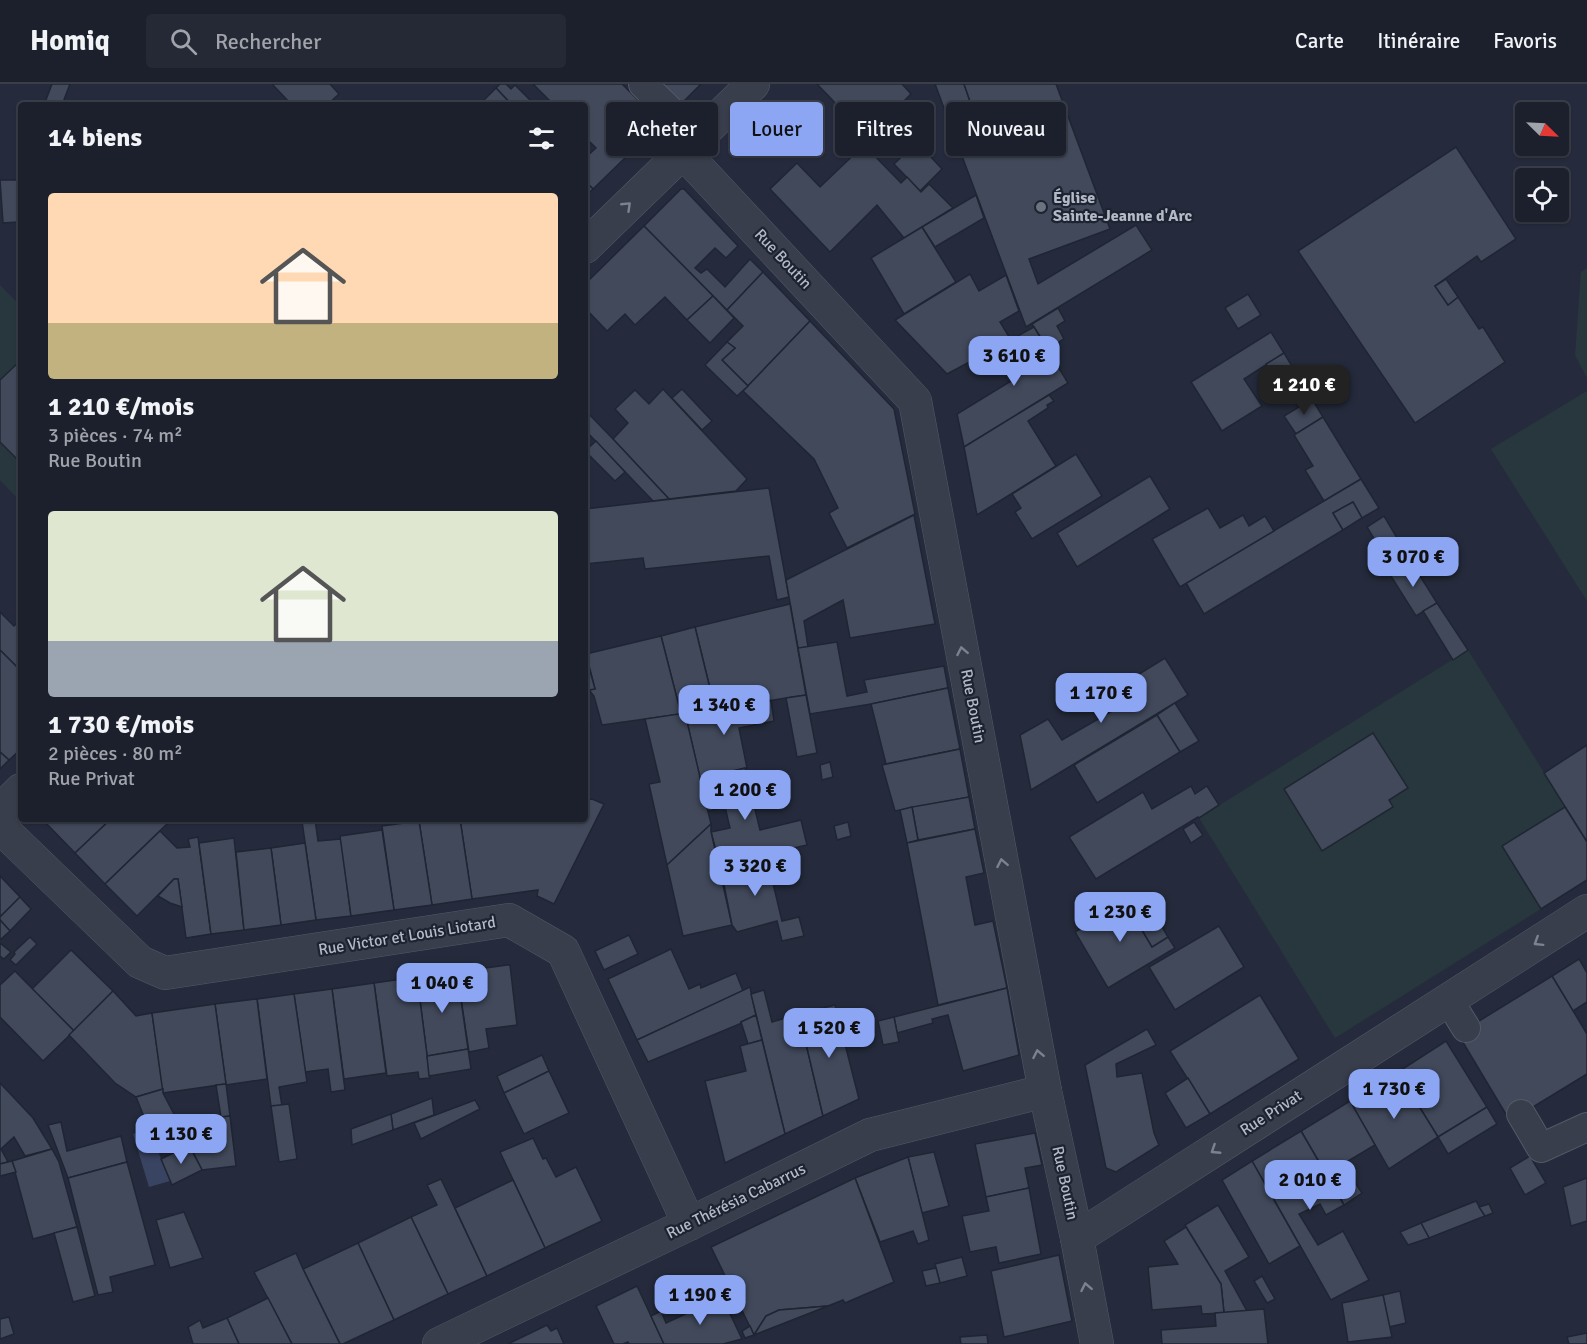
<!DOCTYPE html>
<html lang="fr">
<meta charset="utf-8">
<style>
:root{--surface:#1c202d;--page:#252835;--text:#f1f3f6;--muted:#a0a3aa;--line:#3a3e49;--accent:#8da6f4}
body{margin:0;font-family:Signika,sans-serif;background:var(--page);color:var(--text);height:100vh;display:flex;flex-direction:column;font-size:22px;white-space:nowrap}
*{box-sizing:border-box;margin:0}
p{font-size:20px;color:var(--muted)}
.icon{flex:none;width:33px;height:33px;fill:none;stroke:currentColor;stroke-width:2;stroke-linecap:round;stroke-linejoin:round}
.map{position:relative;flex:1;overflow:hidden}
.side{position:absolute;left:18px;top:18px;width:570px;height:720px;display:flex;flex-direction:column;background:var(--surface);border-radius:6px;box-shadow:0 2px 4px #0004,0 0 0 2px var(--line)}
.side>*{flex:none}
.top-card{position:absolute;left:606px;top:18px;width:570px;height:54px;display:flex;gap:12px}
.needle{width:39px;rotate:114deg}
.controls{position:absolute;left:1515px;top:18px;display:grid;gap:12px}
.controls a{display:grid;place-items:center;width:54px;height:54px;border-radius:6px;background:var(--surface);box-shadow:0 2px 4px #0004,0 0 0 2px var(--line);font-size:30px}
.price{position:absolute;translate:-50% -51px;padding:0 14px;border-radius:12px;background:var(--accent);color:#111;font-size:20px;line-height:39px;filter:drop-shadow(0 2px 3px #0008)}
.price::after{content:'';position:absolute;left:50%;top:36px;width:18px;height:14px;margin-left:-9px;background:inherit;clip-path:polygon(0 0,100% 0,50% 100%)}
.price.current{background:#222;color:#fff}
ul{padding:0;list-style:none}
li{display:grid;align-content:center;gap:12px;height:318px;padding:0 30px}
li span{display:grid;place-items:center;height:186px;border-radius:6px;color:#555}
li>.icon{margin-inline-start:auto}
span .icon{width:108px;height:108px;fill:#fffc;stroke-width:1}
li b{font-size:26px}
h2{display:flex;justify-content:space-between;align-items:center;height:72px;padding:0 30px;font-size:26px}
.pill{padding:0 21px;border-radius:6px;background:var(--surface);box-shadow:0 2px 4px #0004,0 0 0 2px var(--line);font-size:21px;line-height:54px}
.pill.current{background:var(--accent);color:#111}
header{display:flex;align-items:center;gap:36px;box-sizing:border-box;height:84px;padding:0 30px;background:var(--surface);border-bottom:2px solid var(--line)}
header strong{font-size:28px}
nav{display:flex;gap:33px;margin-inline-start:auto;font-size:21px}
.search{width:420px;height:54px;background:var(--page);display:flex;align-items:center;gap:15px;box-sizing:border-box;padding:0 21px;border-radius:6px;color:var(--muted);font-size:22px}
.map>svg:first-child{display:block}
.green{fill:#27373d}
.water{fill:#394463}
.building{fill:#41495b;stroke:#1f2533;stroke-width:1.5}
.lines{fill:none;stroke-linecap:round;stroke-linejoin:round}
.lane-casing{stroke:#535967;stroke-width:30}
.street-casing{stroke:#535967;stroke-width:34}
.lane{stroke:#383e4c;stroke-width:28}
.street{stroke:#383e4c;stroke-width:33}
.oneway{stroke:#7c8290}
.worship-dot{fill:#6b7280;stroke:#1d2331;stroke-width:2}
.labels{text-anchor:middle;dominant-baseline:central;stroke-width:4.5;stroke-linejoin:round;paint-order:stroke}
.poi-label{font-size:16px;font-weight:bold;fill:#b4b9c8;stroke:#1d2331;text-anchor:start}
.street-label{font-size:16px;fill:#b4b9c8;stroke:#1d2331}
</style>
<header>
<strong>Homiq</strong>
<div class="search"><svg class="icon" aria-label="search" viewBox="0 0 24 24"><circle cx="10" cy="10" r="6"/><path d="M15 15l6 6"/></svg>Rechercher</div>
<nav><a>Carte</a><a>Itinéraire</a><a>Favoris</a></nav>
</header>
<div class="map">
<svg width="1587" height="1260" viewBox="0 0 1587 1260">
<rect width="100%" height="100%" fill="#252b3c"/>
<g class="green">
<polygon points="1587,184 1587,294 1575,271 1581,188"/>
<polygon points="0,201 21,222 21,418 0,396"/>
<polygon points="1587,307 1587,517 1491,365"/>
<polygon points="1468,566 1587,758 1587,796 1335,954 1199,734"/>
</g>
<polygon class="water" points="149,1045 170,1097 149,1103 133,1050"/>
<g class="building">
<polygon points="52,0 70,0 62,21 44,21"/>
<polygon points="272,0 330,0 339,10 327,21 292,21"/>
<polygon points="500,0 506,0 511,5 515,1 535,21 512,21 496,4"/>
<polygon points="533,0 622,0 661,39 593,105 585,97 585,74 596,64 585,53 585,21 554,21"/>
<polygon points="661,0 701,0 680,21"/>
<polygon points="817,0 902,0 911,10 902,19 906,22 879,47 877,44 867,52"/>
<polygon points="935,0 964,0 972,23 947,32"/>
<polygon points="964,0 1056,0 1110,145 1029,175 1038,200 1136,141 1152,166 1026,243 947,32 972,23"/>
<polygon points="496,4 512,21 479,21"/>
<polygon points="917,58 942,85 920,107 894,80"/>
<polygon points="864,61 901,99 907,93 921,108 929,100 953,124 904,154 877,121 830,168 770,105 797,79 820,103"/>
<polygon points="1456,63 1516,155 1481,178 1477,172 1435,202 1448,221 1458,213 1479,245 1483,243 1505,278 1415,339 1298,167"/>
<polygon points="0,96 21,96 21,128 18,138 3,139"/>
<polygon points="585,97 593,105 585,113"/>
<polygon points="681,105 684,105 738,162 726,174 715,164 695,184 701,189 707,185 725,203 750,175 763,188 727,226 644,142"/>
<polygon points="976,111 984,134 935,163 922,143"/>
<polygon points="644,142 713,212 687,236 665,213 635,241 625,230 607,247 585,224 585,200"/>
<polygon points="922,143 956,198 904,230 871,174"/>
<polygon points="763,188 810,237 748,302 722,276 735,264 727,258 743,242 727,226"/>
<polygon points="970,190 979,207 1006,191 1019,227 1000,238 1011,256 947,290 895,236"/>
<polygon points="1446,195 1458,213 1448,221 1435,202"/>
<polygon points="1248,210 1261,231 1238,245 1225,224"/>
<polygon points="713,212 734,234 710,259 687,236"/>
<polygon points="1058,224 1065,237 1057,242 1064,255 1048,265 1032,240"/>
<polygon points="810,237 894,325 915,430 847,464 829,429 838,424 814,375 743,307"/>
<polygon points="1034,243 1068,299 964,363 957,330 1016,294 998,263"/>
<polygon points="1271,248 1284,269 1244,295 1262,322 1222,347 1191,298"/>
<polygon points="727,258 735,264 722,276 748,302 737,312 705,281"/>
<polygon points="1284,269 1301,297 1284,308 1266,280"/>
<polygon points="21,276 21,379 0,358 0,296"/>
<polygon points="1301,297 1312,315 1298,323 1288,305"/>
<polygon points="663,305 747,395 736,407 669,415 613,355 628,339 615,325 635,306 649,320"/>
<polygon points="682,305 712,337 702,346 672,314"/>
<polygon points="1049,311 1054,317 1047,321 1048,324 1028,337 1056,382 977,431 964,363"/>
<polygon points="1312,315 1323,333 1296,350 1284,332"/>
<polygon points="585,326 613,355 669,415 653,417 585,346"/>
<polygon points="1323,333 1361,395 1324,417 1305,386 1313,382 1294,351"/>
<polygon points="596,357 625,388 615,397 585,367"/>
<polygon points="1076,370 1102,412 1032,455 1015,428 1021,424 1012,410"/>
<polygon points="1150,392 1170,425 1077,483 1057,449"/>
<polygon points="1361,395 1379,424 1362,434 1353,418 1333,429 1343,446 1204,530 1186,499"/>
<polygon points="769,404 789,513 777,516 769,472 645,485 643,474 585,480 585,425"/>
<polygon points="1353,418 1362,434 1343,446 1333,429"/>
<polygon points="1208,424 1220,444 1243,431 1249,442 1265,432 1274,447 1180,503 1152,455"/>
<polygon points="914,431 935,540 850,554 843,516 804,537 808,563 798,564 786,496"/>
<polygon points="1384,432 1410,476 1393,486 1367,443"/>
<polygon points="1410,476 1437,519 1416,532 1389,489"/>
<polygon points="1437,519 1468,566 1453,576 1423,527"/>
<polygon points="790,520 806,611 715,625 695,543"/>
<polygon points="0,528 14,542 21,535 21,587 0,566"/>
<polygon points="695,543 715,625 681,630 661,552"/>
<polygon points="661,552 681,630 602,641 594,612 589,606 595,605 586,570"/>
<polygon points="837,558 847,612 867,608 864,596 944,582 948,604 871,620 810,630 798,564"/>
<polygon points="0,566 21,587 21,665 9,676 0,668"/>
<polygon points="585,569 595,605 589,606 585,602"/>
<polygon points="1165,574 1188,611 1031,706 1020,651 1048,635 1062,656 1119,623 1110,608"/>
<polygon points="948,604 960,665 886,680 871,620"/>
<polygon points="585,611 590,643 585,643"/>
<polygon points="806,611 817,669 797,673 786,614"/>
<polygon points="771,617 774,637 739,644 747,684 700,695 685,629"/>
<polygon points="1175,619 1199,657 1180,668 1157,631"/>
<polygon points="685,629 711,740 667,781 649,700 660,698 645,635"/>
<polygon points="1157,631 1180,668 1097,719 1074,681"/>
<polygon points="1373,649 1408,704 1389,716 1393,723 1322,767 1284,705"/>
<polygon points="1587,661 1587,758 1544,689"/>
<polygon points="960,665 969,713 895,727 882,681"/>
<polygon points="0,668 9,676 0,685"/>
<polygon points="830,678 833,693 822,696 820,681"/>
<polygon points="745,684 760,746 801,736 807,761 720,781 711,748 730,744 725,723 708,727 700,695"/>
<polygon points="1191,702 1195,710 1207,702 1219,721 1199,734 1198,733 1096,795 1069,753 1143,708 1152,725"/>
<polygon points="969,713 975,745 918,756 912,723"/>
<polygon points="592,715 604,720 554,820 537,812 538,806 472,815 460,735 585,735 585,716"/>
<polygon points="912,723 918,756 907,759 900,726"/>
<polygon points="1565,723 1587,758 1587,796 1541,825 1502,762"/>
<polygon points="42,735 111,735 75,769"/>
<polygon points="111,735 168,735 170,737 105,800 75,769"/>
<polygon points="315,735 318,757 341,755 351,832 316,836 302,737"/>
<polygon points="436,735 460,735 472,815 432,821 419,737"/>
<polygon points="419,737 432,821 394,826 382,742"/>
<polygon points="848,738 851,752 837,756 834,742"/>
<polygon points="1194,738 1203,751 1191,759 1183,745"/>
<polygon points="711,740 711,748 732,841 683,852 667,781"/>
<polygon points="975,745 984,789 966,793 975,841 993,837 1007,904 938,921 907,759"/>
<polygon points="382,746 394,826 351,832 340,752"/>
<polygon points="160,747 177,764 190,763 188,755 198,753 211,850 186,854 178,795 174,795 137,832 105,800"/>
<polygon points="234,754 244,846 211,850 199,759"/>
<polygon points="305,759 316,836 281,841 271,764"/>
<polygon points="271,764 281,841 244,846 236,768"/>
<polygon points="766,770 782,837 799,833 804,852 782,857 777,837 737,848 732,841 720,781"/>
<polygon points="0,792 20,813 0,833"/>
<polygon points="174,795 178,795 182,823 170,819 158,812"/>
<polygon points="1141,809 1148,819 1132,829 1152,863 1168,853 1175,864 1108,904 1075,848"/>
<polygon points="20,813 31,825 10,847 0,836 0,833"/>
<polygon points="1148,819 1168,853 1152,863 1132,829"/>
<polygon points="0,836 10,847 0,856"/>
<polygon points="1219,842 1244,883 1175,926 1149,883"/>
<polygon points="629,851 638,870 604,886 595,867"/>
<polygon points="30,853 37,860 16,881 10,876 15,870 14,868"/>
<polygon points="0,859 11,868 4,875 0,872"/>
<polygon points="671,865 689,905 700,900 701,904 736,889 743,907 637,956 608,895"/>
<polygon points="71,866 113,907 74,947 32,905"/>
<polygon points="1579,875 1587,889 1587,918 1573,927 1552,892"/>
<polygon points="507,881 510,881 517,941 486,945 489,964 469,968 457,888"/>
<polygon points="15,887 74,947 43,977 0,933 0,901"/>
<polygon points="457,888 468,965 427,972 417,893"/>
<polygon points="1552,892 1587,950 1587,990 1510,1037 1458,950"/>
<polygon points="417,893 430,994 419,995 418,988 387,992 374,899"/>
<polygon points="374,899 386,989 344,995 332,905"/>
<polygon points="750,903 756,931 741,938 742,939 648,978 637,956"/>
<polygon points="1007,904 1019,971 963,987 948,931 932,935 933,939 897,949 894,933"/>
<polygon points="332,905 345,1006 331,1008 328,985 305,988 294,910"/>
<polygon points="764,906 772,938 799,930 823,1032 785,1050 751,910"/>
<polygon points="113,907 136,932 152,929 163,1005 136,1013 115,999 69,951"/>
<polygon points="294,910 307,998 279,1003 282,1022 271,1022 257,915"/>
<polygon points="1260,911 1299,975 1210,1030 1170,967"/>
<polygon points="257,915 267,995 226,1001 215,920"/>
<polygon points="215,920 226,1000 163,1009 152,929"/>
<polygon points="835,921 859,1015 823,1032 799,930"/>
<polygon points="756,931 762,956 748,960 741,938"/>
<polygon points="894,933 899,958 883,961 878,937"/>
<polygon points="1147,945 1156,961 1116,980 1117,993 1142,989 1154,1049 1159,1061 1116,1088 1106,1084 1085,981"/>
<polygon points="762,956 785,1050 725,1079 705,997 746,987 740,962"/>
<polygon points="1446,957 1487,1023 1438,1053 1398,988"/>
<polygon points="468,965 471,985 429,992 427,972"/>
<polygon points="542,971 549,987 504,1009 497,992"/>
<polygon points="549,987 569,1029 524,1050 504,1009"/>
<polygon points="1398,988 1438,1053 1389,1085 1350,1017"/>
<polygon points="1188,994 1210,1030 1186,1044 1165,1009"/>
<polygon points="0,999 33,1034 52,1065 25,1072 14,1053 1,1065 8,1078 0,1080"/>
<polygon points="226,1000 230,1032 221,1033 216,1001"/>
<polygon points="163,1005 163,1009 175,1032 149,1045 136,1013"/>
<polygon points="432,1014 434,1031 393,1046 391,1030"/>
<polygon points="475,1016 480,1025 421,1055 414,1039"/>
<polygon points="1350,1017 1375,1061 1343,1080 1362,1109 1344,1121 1301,1047"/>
<polygon points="289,1020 297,1075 279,1078 271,1022"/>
<polygon points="1487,1023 1497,1040 1448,1070 1438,1053"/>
<polygon points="391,1030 393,1046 352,1061 351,1045"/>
<polygon points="230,1032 236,1082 202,1086 178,1038"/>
<polygon points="61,1038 67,1067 121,1052 127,1078 68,1094 48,1041"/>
<polygon points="1301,1047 1344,1121 1326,1131 1320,1120 1299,1130 1318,1161 1343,1147 1369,1196 1331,1216 1252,1077"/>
<polygon points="1035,1049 1042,1081 1025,1084 1029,1104 986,1113 975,1060"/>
<polygon points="533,1054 543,1075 546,1074 556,1093 576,1083 602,1137 545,1164 500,1068"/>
<polygon points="189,1061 202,1086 172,1101 161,1075"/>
<polygon points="52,1065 59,1078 77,1143 33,1155 12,1077"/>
<polygon points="934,1068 949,1122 922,1129 908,1073"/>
<polygon points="1530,1072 1546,1099 1525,1111 1510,1084"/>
<polygon points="908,1073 929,1156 918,1160 913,1147 880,1158 855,1094"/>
<polygon points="12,1077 16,1088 0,1092 0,1080"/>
<polygon points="1252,1077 1300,1162 1269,1180 1222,1096"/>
<polygon points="127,1078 155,1181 110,1193 113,1208 98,1211 68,1094"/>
<polygon points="855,1094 894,1198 845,1219 843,1216 828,1222 779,1226 766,1232 754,1251 711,1163"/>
<polygon points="1587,1094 1587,1137 1571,1142 1563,1103"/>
<polygon points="441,1095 487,1192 448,1210 411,1133 437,1121 427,1101"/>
<polygon points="513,1096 545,1164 487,1192 455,1124"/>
<polygon points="1029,1104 1041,1170 999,1179 996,1163 970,1168 962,1132 989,1127 986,1113"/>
<polygon points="1476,1117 1485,1132 1429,1154 1421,1139"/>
<polygon points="1489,1120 1493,1129 1485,1132 1479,1123"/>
<polygon points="1218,1121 1249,1173 1225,1187 1247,1227 1224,1229 1221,1200 1185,1141"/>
<polygon points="184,1128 203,1174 170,1184 156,1136"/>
<polygon points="411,1133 448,1210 394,1236 358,1159"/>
<polygon points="1421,1139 1429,1154 1408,1161 1400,1148"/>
<polygon points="77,1143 95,1212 73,1218 54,1149"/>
<polygon points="1186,1143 1221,1200 1224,1229 1202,1230 1201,1222 1152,1226 1148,1183 1178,1180 1164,1157"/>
<polygon points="358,1159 394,1236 343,1260 340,1260 303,1185"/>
<polygon points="296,1169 303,1185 340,1260 292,1260 254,1188"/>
<polygon points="1059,1171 1072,1237 1004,1253 991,1187"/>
<polygon points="962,1173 967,1192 940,1199 935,1180"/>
<polygon points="936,1184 940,1199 926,1202 922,1187"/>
<polygon points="1262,1192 1275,1215 1267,1219 1254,1197"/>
<polygon points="637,1202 651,1232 664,1260 629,1260 628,1258 623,1260 614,1260 596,1222"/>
<polygon points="1400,1207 1406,1239 1389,1243 1383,1211"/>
<polygon points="1383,1211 1392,1253 1348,1258 1342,1219"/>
<polygon points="722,1213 742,1255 723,1260 664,1260 651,1232 661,1227 666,1239"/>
<polygon points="268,1214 292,1260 239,1260 227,1234"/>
<polygon points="828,1222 754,1251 766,1232 779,1226"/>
<polygon points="1264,1225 1268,1260 1162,1260 1161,1246 1216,1242 1215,1229"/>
<polygon points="9,1233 14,1250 0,1255 0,1235"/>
<polygon points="227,1234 239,1260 193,1260 188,1243 200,1236 203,1244"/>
<polygon points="547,1241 551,1247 557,1244 564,1260 508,1260"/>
<polygon points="750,1242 754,1251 745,1254 742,1247"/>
<polygon points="1587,1249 1587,1260 1569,1260 1567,1253"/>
<polygon points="987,1251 988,1260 961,1260 960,1253"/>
</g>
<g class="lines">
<g class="lane-casing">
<g id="lane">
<polyline points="643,0 698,54"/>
<polyline points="1448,915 1466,944"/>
<polyline points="1521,1030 1541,1064 1587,1043"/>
</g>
</g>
<g class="street-casing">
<g id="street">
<polyline points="683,68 915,317 1045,1007 1077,1154 1097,1260"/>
<polyline points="585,163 753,0"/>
<polyline points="0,727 21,706"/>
<polyline points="0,743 140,878 165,889 509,836 563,867 689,1140"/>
<polyline points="1077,1154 1587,827"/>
<polyline points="439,1260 689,1140 870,1051 1045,1007"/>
</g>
</g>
<use href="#lane" class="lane"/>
<use href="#street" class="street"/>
</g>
<defs><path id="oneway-chevron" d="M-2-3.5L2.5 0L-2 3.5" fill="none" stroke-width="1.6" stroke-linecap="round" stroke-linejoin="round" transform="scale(1.5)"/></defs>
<g class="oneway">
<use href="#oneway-chevron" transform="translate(627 122) rotate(-44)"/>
<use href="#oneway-chevron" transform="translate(962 567) rotate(-101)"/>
<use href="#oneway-chevron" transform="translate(1002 779) rotate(-101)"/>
<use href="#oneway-chevron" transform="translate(1538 858) rotate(148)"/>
<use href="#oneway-chevron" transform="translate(1038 970) rotate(-101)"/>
<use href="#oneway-chevron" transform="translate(1215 1066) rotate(147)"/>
<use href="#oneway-chevron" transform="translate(1086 1203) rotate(-101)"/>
</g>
<circle class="worship-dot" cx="1041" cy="123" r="6"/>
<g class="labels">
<g class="poi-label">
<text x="1053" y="114">Église<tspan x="1053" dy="18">Sainte-Jeanne d'Arc</tspan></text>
</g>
<g class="street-label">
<text transform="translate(783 175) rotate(47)">Rue Boutin</text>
<text transform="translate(973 622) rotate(79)">Rue Boutin</text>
<text transform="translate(407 852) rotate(-9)">Rue Victor et Louis Liotard</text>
<text transform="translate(1271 1029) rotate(-33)">Rue Privat</text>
<text transform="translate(1065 1099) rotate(78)">Rue Boutin</text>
<text transform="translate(736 1117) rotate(-26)">Rue Thérésia Cabarrus</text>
</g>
</g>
</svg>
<div class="controls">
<a><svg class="needle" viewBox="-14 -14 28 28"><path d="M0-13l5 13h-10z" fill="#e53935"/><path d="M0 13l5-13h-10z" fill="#a0a3aa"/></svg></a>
<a><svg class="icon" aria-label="locate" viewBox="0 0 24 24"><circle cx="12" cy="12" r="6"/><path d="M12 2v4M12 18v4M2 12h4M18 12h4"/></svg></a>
</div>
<b class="price" style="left:1014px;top:303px">3 610 €</b>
<b class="price current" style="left:1304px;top:332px">1 210 €</b>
<b class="price" style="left:1413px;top:504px">3 070 €</b>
<b class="price" style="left:1101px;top:640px">1 170 €</b>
<b class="price" style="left:724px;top:652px">1 340 €</b>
<b class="price" style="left:745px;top:737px">1 200 €</b>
<b class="price" style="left:755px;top:813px">3 320 €</b>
<b class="price" style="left:1120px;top:859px">1 230 €</b>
<b class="price" style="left:442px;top:930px">1 040 €</b>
<b class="price" style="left:829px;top:975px">1 520 €</b>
<b class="price" style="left:1394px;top:1036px">1 730 €</b>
<b class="price" style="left:181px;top:1081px">1 130 €</b>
<b class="price" style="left:1310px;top:1127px">2 010 €</b>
<b class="price" style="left:700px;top:1242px">1 190 €</b>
<div class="top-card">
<a class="pill">Acheter</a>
<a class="pill current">Louer</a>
<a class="pill">Filtres</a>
<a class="pill">Nouveau</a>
</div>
<section class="side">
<h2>14 biens<svg class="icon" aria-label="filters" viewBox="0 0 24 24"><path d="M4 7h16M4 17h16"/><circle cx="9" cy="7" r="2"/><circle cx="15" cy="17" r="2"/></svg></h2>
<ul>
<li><span style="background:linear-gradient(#ffd9b3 70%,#c2b280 0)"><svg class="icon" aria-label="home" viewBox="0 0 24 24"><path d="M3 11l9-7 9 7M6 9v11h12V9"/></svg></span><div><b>1 210 €/mois</b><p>3 pièces · 74 m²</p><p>Rue Boutin</p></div></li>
<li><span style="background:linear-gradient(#dfe7d0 70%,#9aa5b1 0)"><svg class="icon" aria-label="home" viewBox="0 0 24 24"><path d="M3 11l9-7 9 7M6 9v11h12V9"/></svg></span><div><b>1 730 €/mois</b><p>2 pièces · 80 m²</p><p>Rue Privat</p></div></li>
</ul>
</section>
</div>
